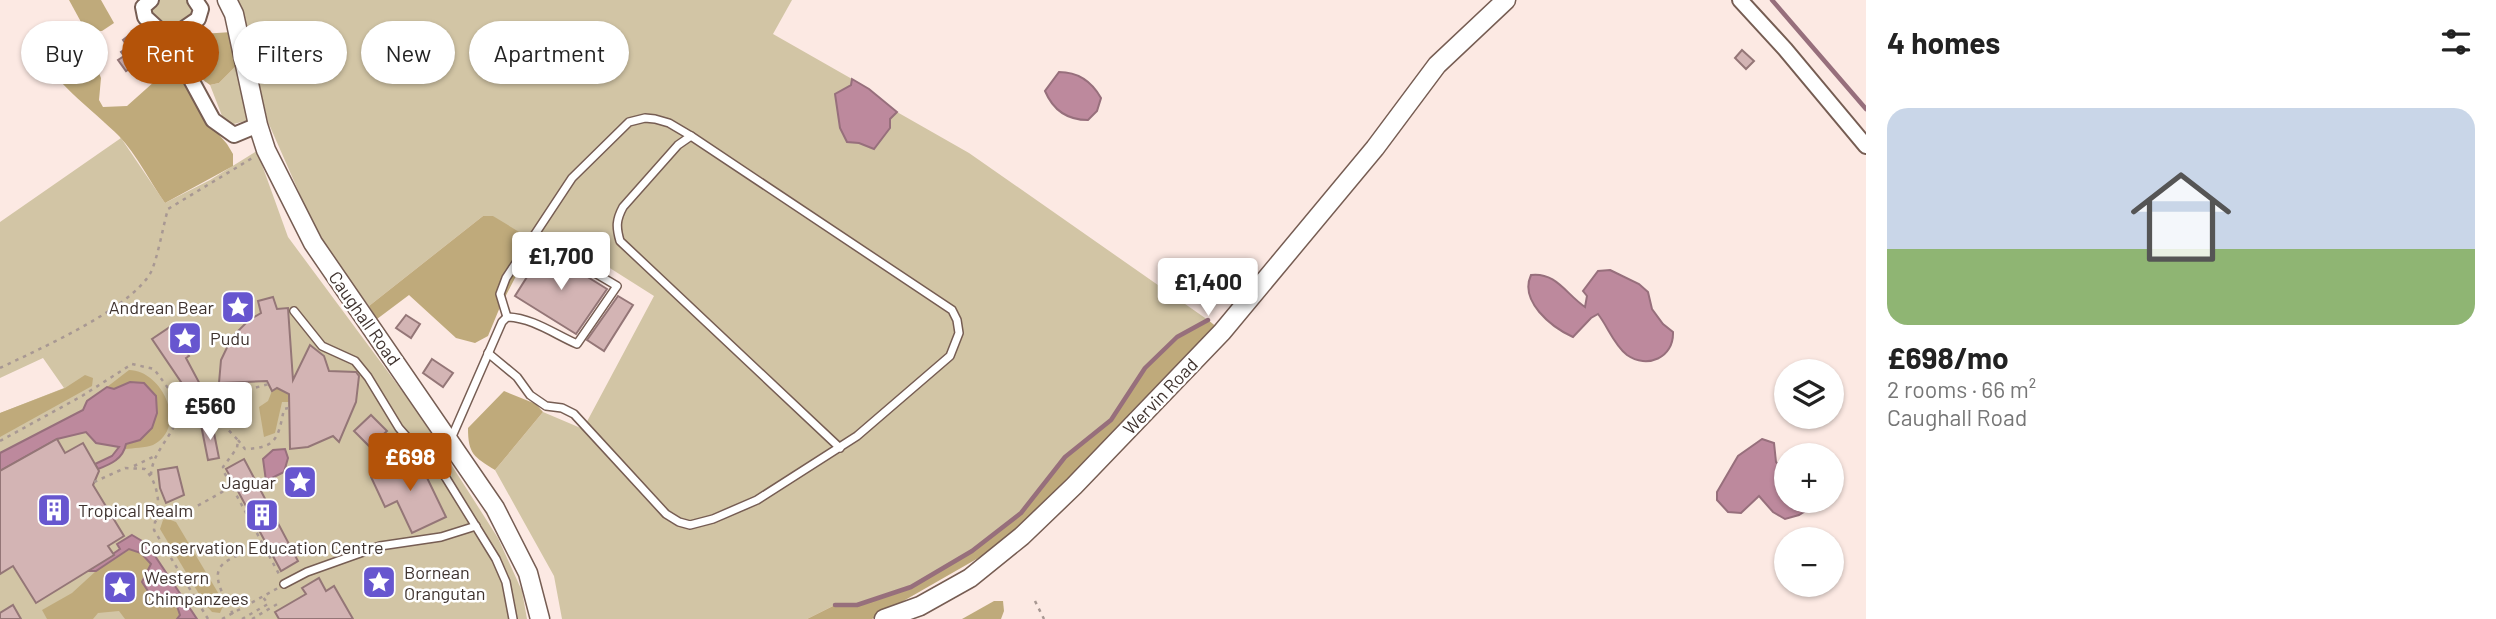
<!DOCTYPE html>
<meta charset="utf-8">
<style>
:root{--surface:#fff;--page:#f2f2f2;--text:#222;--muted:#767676;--accent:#b45309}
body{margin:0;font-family:Barlow,sans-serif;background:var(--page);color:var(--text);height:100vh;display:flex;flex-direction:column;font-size:26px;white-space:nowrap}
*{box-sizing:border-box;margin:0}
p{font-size:23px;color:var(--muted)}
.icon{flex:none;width:38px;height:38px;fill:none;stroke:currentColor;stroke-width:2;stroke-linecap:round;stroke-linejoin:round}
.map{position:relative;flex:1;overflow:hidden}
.side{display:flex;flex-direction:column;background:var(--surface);width:630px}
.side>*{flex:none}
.top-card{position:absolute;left:21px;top:21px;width:665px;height:63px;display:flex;gap:14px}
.buttons{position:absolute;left:1774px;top:359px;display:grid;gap:14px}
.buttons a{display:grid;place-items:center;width:70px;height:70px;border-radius:50%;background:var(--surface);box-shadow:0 2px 5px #0004;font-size:35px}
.price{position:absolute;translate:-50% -60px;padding:0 16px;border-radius:7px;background:#fff;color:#222;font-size:23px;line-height:46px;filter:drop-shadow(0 2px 4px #0008)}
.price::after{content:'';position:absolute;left:50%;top:42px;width:21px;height:16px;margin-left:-10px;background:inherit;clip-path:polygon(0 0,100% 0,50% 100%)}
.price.on{background:var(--accent);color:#fff}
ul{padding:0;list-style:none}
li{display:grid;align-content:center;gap:14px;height:371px;padding:0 21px}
li span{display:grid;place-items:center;height:217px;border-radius:21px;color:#555}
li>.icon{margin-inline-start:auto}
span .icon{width:126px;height:126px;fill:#fffc;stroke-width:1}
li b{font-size:30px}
h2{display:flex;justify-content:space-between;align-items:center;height:84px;padding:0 21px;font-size:30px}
.pill{padding:0 24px;border-radius:32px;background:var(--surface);box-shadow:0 2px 5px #0004;font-size:24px;line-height:63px}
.pill.on{background:var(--accent);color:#fff}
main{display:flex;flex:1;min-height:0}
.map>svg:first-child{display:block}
.green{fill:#d2c5a5}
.forest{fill:#bfaa7b}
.water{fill:#bd899d;stroke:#976f7c;stroke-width:2}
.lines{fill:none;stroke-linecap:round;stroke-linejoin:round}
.stream{stroke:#976f7c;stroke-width:4.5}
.building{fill:#d3b4b4;stroke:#947677;stroke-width:2}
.service-casing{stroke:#765d53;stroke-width:10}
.minor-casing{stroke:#765d53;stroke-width:18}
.tertiary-casing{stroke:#765d53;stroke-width:21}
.path{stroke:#a89893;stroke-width:2.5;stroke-dasharray:3.5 5;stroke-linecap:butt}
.service{stroke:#fff;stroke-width:7}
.minor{stroke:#fff;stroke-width:14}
.tertiary{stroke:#fff;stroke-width:18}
.labels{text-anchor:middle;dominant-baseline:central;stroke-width:5;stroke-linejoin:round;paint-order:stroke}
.poi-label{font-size:18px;fill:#3f332f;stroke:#fff;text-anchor:start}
.street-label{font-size:18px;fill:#3f332f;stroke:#fff}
</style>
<main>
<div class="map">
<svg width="1866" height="619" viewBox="0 0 1866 619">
<rect width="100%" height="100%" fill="#fce9e3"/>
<g class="green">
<polygon points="160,0 187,0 192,13 170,28 149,15 150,7"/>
<polygon points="238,0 792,0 773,34 852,79 851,85 835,94 840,128 847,142 859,143 874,148 890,119 897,112 969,153 1208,320 1177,337 1145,368 1111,420 1065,457 1021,513 972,551 911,587 857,605 835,605 807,619 562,619 554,576 495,470 543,412 583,429 654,296 594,258 581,273 492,216 483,216 369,306 320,240 268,122 241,7"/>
<polygon points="238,64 249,120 230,125 224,121 210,85 219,83"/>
<polygon points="121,138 165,203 210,180 257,151 288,237 417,411 498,538 522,591 527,619 0,619 0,413 64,388 43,358 0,378 0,222"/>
</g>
<g class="forest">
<polygon points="69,0 101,0 114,23 102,31 91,31 81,22"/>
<path d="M52,22L60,23L72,40L97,68L101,78L99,100L103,107L127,106L155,81L149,48L155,42H162L203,116L227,144L233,154V166L165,203C150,182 137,155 119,136C95,112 45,75 34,44Z"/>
<path d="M232,32L238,64L219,83L210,85C195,75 190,64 184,47L187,40L201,34Z"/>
<polygon points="483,216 493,216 534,241 500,307 488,336 475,343 456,338 409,295 377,319 369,306"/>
<polygon points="1208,320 1218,328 1027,530 872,619 807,619 835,605 857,605 911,587 972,551 1021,513 1065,457 1111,420 1145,368 1177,337"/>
<path d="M129,370C162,370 189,427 153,445C145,448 133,448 125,449L126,444L140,440L157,413L156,396L144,383L130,382L114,389L107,387Z"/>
<polygon points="85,375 93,378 92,386 0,437 0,413 65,388"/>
<polygon points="278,388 289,392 289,402 282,402 275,433 264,437 259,407 268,401 272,391"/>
<path d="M504,391L536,404L543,412L495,470C474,457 468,454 468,428Z"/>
<polygon points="168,519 176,522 220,596 224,604 220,613 212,612 205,604 160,529 163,520"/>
<path d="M130,549C133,550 137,551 141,552C148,557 178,607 180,615L177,619H125L119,611L98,613L93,619H47L42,610L72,593L96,571Z"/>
<polygon points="994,601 1003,601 1004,611 1001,619 962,619"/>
</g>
<g class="water">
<path d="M1059,72C1078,72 1092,82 1101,98L1097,111L1088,120C1067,120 1053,110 1045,91Z"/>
<polygon points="852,79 869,89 897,112 890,119 890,128 874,149 859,143 847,142 840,128 835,94 851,85"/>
<path d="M1610,270L1639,284L1648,292L1652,309L1663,324L1673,332C1674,358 1647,369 1627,355C1614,345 1608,327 1598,314L1591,318L1573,337C1551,327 1519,301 1531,275C1556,272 1566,294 1585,307L1587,296L1583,291L1598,271Z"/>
<path d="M130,382L144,383L156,396L157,413L152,428L140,440L126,444C123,459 111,464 98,469L95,464L112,456L119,447L96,443L86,432L57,439L0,471V453L83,410L87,401L107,387L114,389Z"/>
<polygon points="1762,439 1774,443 1776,462 1787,472 1787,500 1808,501 1807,510 1799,515 1785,519 1773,512 1759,496 1741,513 1728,512 1717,500 1717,492 1738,456"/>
<polygon points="285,449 288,458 284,472 266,481 263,459 273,450"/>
<polygon points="132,535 147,544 197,619 177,619 180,615 176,603 169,596 152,597 142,582 151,564 141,553 129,549 96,571 88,571 120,549 117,544"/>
</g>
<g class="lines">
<g class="stream">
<polyline points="1772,0 1866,109"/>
<polyline points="835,605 857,605 911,587 972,551 1021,513 1065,457 1111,420 1145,368 1177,337 1208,320"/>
</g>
</g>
<g class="building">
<polygon points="132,33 146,57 126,71 118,60 124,56 121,52 128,47 123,40"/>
<polygon points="1742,50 1754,61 1746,69 1735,58"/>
<polygon points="544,250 607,289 576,334 515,296"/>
<polygon points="618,296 633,305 604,351 587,340"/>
<polygon points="273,297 277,309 288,308 293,380 310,345 324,356 329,371 356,372 359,376 356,402 339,442 333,436 308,447 290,449 289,394 277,388 272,391 267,381 219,383 221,360 232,337 249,320 261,313 258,301"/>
<polygon points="406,315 420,324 411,338 396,328"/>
<polygon points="170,327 189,356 186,358 202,388 184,398 176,385 181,382 152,339"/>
<polygon points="432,359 453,373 443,387 423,373"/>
<polygon points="371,415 387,431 370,447 354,431"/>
<polygon points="212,423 219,458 208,460 201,425"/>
<polygon points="57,439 65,453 83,443 99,471 93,485 124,536 108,546 114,555 36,603 13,566 0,574 0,471"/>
<polygon points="416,455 446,517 412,533 397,501 385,507 371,477"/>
<polygon points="244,459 298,561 281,571 226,469"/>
<polygon points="177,467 184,495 166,503 160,488 158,470"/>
<polygon points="319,578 326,591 334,586 353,619 279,619 275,612 306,594 302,588"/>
<polygon points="13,605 21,619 0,619 0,613"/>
</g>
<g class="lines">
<g class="service-casing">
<g id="service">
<path d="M691,136L678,145L623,207C616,220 616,227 620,241L840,448"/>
<polyline points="294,311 322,346 355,361 368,377 399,428 414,445 432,460 446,478 496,559 506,582 513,619"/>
<polyline points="488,353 517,377 530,395 546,406 562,408 574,414 666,514 679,522 690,525 713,519 757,500 857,436 950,356 959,333 957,320 952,310 691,136 669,123 655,119 645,118 629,122 572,178 506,278 500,294 507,317"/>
<path d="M450,441L502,322L507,317C533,318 554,334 577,344L617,286L595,273"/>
<polyline points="284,584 307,572 380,546 441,537 476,526"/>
</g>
</g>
<g class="minor-casing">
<g id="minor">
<polyline points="151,0 143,7 145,17 169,39 213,120 234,135 258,125"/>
<polyline points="1740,0 1785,49 1866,146"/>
<polyline points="169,39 198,19 201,9 195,0"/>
</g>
</g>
<g class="tertiary-casing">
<g id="tertiary">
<polyline points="227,0 234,14 258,125 266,150 313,243 495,508 528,573 540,619"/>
<polyline points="884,619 920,606 970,578 1022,536 1074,486 1222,332 1375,148 1437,65 1506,0"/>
</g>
</g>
<g class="path">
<path d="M0,368C39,349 131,309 151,272C158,257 163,226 168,209L254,157"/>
<polyline points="178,401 195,404"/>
<polyline points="201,402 211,393 228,395 269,384"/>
<polyline points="226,426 223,414 231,397"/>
<path d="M238,440L245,449C277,448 278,438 284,409L289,408"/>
<polyline points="0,441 82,396 132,364 154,369 168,388 178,417 184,415 201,402 238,440 237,448 223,467 224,472 280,576"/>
<polyline points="134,466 153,457"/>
<path d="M151,475C152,453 171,438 178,417"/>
<path d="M94,482L125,468L145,469C157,482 161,502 156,519"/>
<polyline points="1035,601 1044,619"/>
<path d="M233,614C205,564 216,564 263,545"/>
<polyline points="208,619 154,530 155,522 162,515 176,518 231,487"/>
<polyline points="222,619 278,588"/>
<polyline points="242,619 268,604 263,597"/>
<polyline points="252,619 279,603"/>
</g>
<use href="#service" class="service"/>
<use href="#minor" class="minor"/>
<use href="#tertiary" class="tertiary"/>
</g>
<defs>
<g id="sight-square" transform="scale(1.75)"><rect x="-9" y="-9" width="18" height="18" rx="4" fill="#6756cf" stroke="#fff"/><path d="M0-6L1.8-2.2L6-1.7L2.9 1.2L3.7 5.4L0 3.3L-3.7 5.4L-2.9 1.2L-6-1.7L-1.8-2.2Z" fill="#fff"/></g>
<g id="building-square" transform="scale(1.75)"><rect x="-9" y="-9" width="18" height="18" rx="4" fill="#6756cf" stroke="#fff"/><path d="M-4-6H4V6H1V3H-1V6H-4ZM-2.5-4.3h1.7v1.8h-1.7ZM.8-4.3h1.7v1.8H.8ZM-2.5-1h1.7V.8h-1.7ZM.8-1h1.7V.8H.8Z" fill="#fff"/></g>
</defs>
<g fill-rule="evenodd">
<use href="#sight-square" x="238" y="307"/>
<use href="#sight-square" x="185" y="338"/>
<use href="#sight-square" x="300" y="482"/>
<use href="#building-square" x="54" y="510"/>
<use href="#building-square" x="262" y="515"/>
<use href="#sight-square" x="379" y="582"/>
<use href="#sight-square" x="120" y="587"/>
</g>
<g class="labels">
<g class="poi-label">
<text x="214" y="307" text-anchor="end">Andrean Bear</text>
<text x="210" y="338">Pudu</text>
<text x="276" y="482" text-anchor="end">Jaguar</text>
<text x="78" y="510">Tropical Realm</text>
<text x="262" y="547" text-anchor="middle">Conservation Education Centre</text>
<text x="404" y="572">Bornean<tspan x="404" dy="21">Orangutan</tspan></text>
<text x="144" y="577">Western<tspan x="144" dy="21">Chimpanzees</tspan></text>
</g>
<g class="street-label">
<text transform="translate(365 318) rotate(55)">Caughall Road</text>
<text transform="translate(1160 396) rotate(-46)">Wervin Road</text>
</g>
</g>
</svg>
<div class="buttons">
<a><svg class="icon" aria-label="layers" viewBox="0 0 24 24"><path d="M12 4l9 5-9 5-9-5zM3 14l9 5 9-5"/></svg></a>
<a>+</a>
<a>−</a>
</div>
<b class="price" style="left:561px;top:292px">£1,700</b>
<b class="price" style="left:1208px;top:318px">£1,400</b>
<b class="price" style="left:210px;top:442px">£560</b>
<b class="price on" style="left:410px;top:493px">£698</b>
<div class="top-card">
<a class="pill">Buy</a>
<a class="pill on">Rent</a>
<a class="pill">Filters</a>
<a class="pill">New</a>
<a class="pill">Apartment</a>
</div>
</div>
<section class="side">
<h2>4 homes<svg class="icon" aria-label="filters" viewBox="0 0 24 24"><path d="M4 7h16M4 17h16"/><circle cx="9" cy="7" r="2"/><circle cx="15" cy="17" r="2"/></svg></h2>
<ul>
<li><span style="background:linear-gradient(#c9d6e8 65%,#8fb573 0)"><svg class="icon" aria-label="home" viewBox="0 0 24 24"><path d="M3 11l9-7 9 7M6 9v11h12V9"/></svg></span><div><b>£698/mo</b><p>2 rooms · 66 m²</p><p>Caughall Road</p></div></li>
</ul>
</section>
</main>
